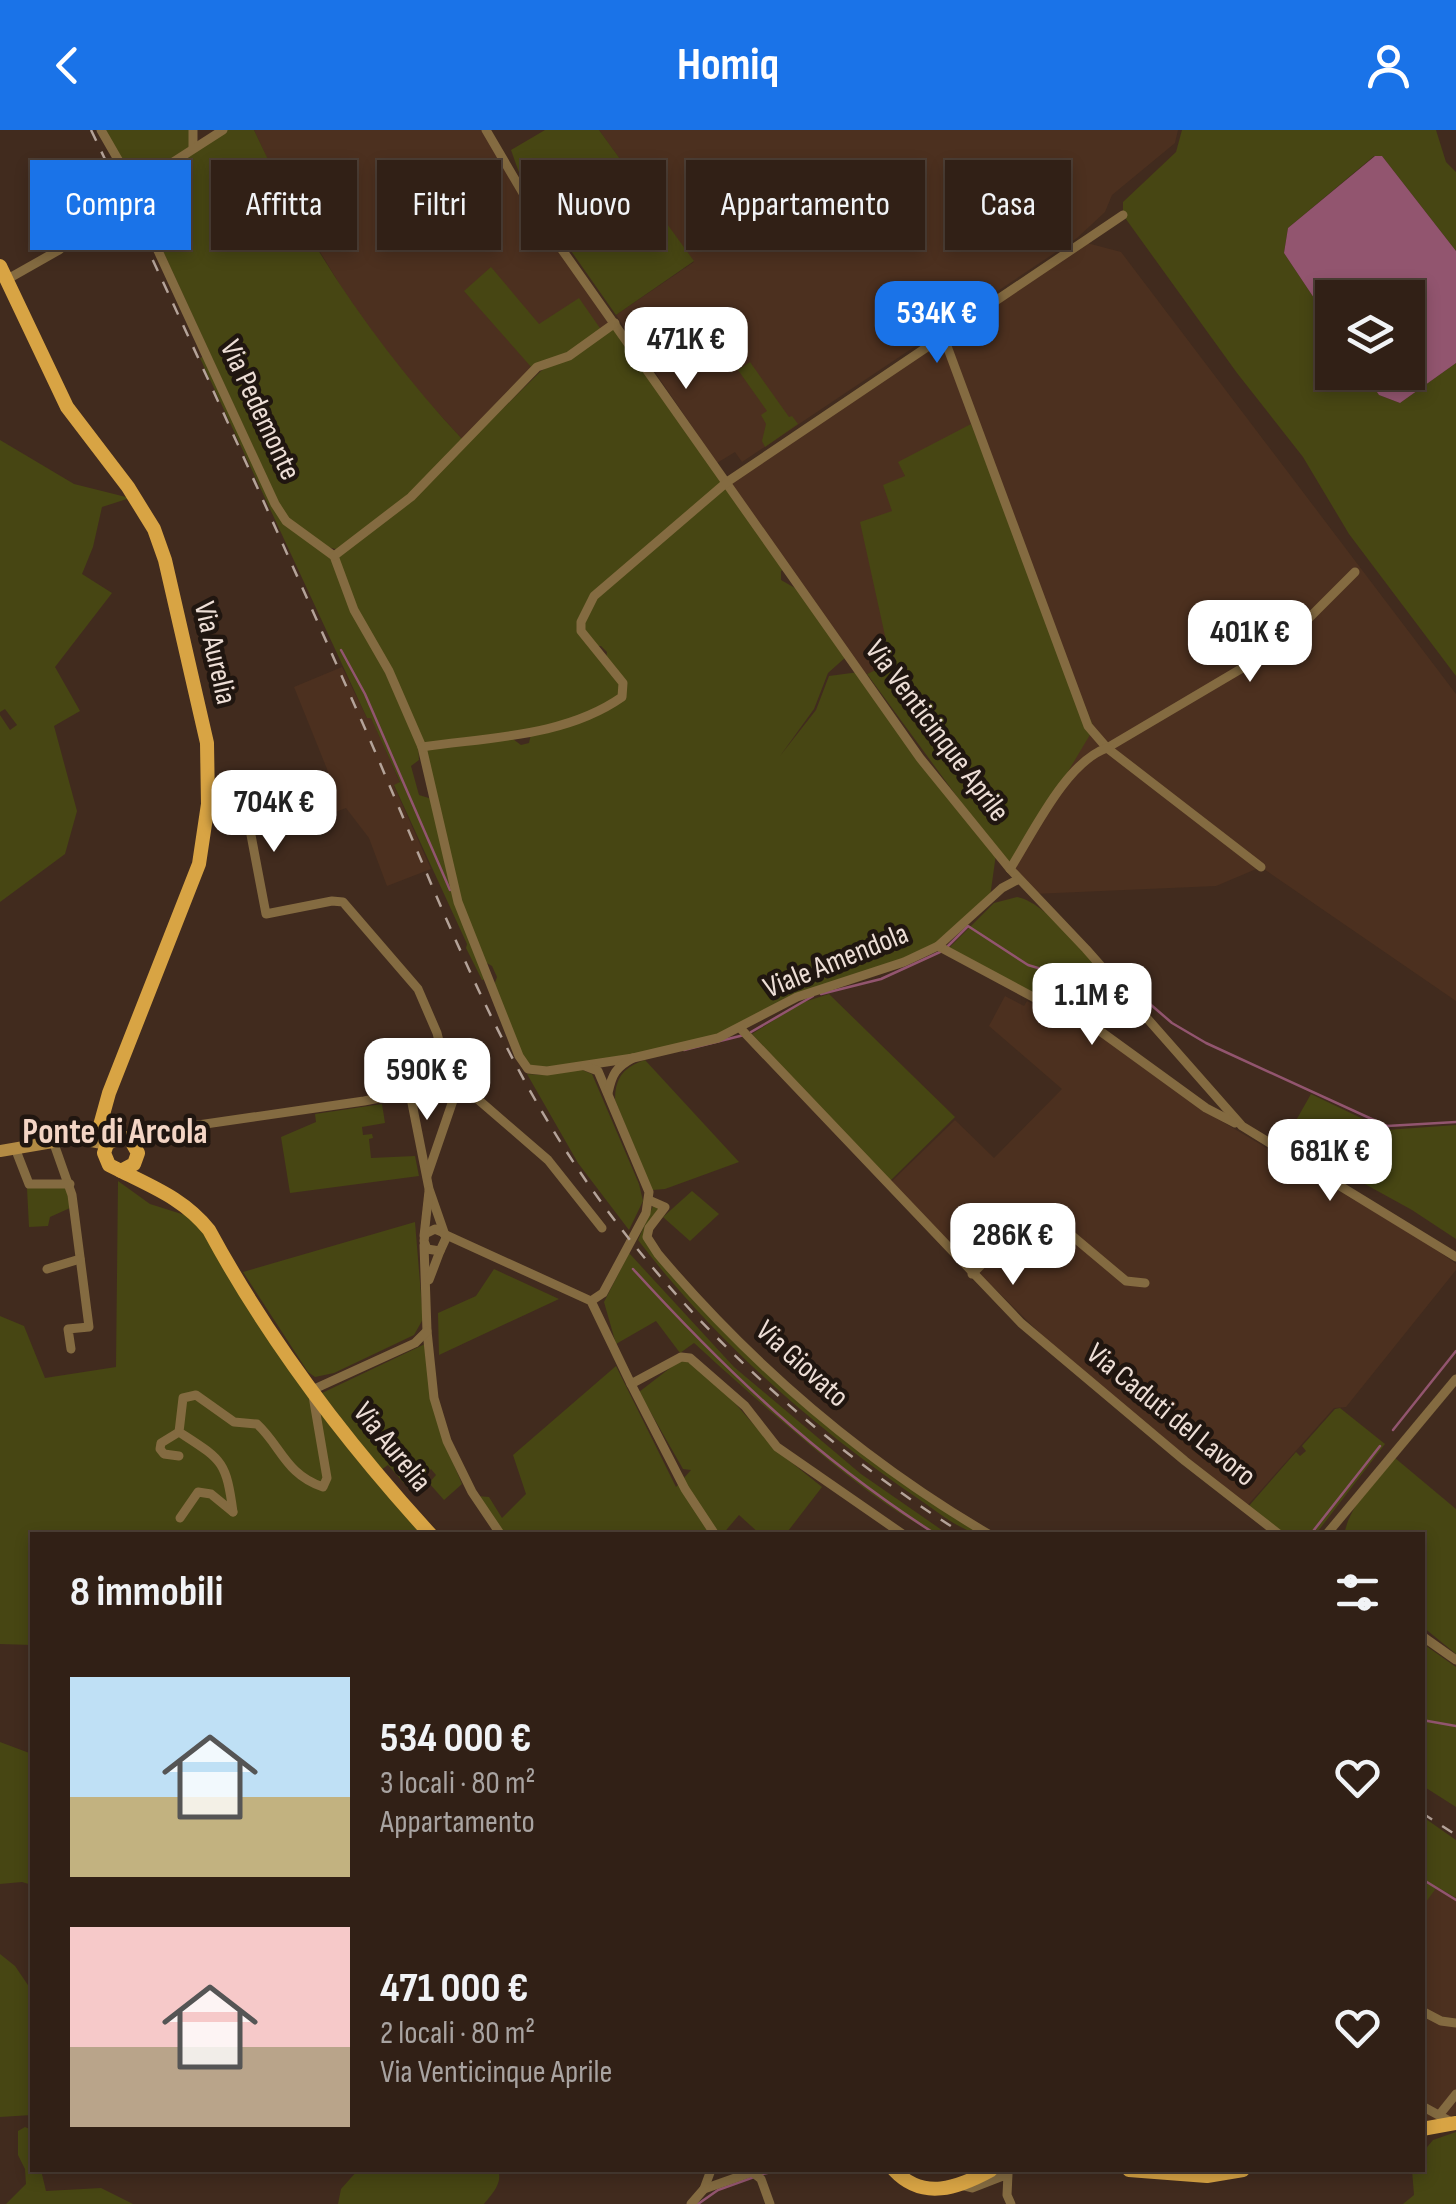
<!DOCTYPE html>
<html lang="it">
<meta charset="utf-8">
<style>
:root{--surface:#312016;--page:#3d2d23;--text:#f1f3f6;--muted:#a8a3a1;--line:#4c3e35;--accent:#1a73e8}
body{margin:0;font-family:"Sofia Sans Condensed",sans-serif;background:var(--page);color:var(--text);height:100vh;display:flex;flex-direction:column;font-size:38px;white-space:nowrap}
*{box-sizing:border-box;margin:0}
p{font-size:32px;color:var(--muted)}
.icon{flex:none;width:55px;height:55px;fill:none;stroke:currentColor;stroke-width:2;stroke-linecap:round;stroke-linejoin:round}
.map{position:relative;flex:1;overflow:hidden}
.sheet{position:absolute;left:30px;top:1402px;width:1395px;height:640px;display:flex;flex-direction:column;background:var(--surface);border-radius:0px;box-shadow:0 5px 15px #0003,0 0 0 2px var(--line)}
.sheet>*{flex:none}
.hud{position:absolute;left:30px;top:30px;width:1398px;height:90px;display:flex;gap:20px}
.tools{position:absolute;left:1315px;top:150px;display:grid;gap:20px}
.tools a{display:grid;place-items:center;width:110px;height:110px;border-radius:0px;background:var(--surface);box-shadow:0 5px 15px #0003,0 0 0 2px var(--line);font-size:50px}
.price{position:absolute;translate:-50% -85px;padding:0 22px;border-radius:20px;background:#fff;color:#222;font-size:32px;line-height:65px;filter:drop-shadow(0 2px 5px #0008)}
.price::after{content:'';position:absolute;left:50%;top:60px;width:30px;height:22px;margin-left:-15px;background:inherit;clip-path:polygon(0 0,100% 0,50% 100%)}
.price.selected{background:var(--accent);color:#fff}
ul{padding:0;list-style:none}
li{display:flex;align-items:center;gap:30px;height:250px;padding:0 40px}
li span{display:grid;place-items:center;flex:none;width:280px;height:200px;border-radius:0px;color:#555}
li>.icon{margin-inline-start:auto}
span .icon{width:120px;height:120px;fill:#fffc;stroke-width:1}
li b{font-size:42px}
h2{display:flex;justify-content:space-between;align-items:center;height:120px;padding:0 40px;font-size:42px}
.pill{padding:0 35px;border-radius:0px;background:var(--surface);box-shadow:0 5px 15px #0003,0 0 0 2px var(--line);font-size:35px;line-height:90px}
.pill.selected{background:var(--accent);color:#fff}
header{display:flex;justify-content:space-between;align-items:center;height:130px;padding:0 40px;background:var(--accent);color:#fff;font-size:45px;font-weight:700}
.map>svg:first-child{display:block}
.built{fill:#4c301f}
.green{fill:#474613}
.water{fill:#92556f}
.lines{fill:none;stroke-linecap:round;stroke-linejoin:round}
.stream{stroke:#92556f;stroke-width:2.5}
.street-tunnel{stroke:#5b463a;stroke-width:9;stroke-dasharray:9 4.5;stroke-linecap:butt}
.street{stroke:#846b41;stroke-width:9}
.secondary{stroke:#b38b44;stroke-width:12}
.primary{stroke:#d8a444;stroke-width:14}
.rail{stroke:#b4a399;stroke-width:2.5;stroke-dasharray:12 12;stroke-linecap:butt}
.labels{text-anchor:middle;dominant-baseline:central;stroke-width:9;stroke-linejoin:round;paint-order:stroke}
.street-label{font-size:30px;fill:#edded6;stroke:#201610}
.quarter-label{font-size:35px;font-weight:bold;fill:#f3d5c5;stroke:#201610}
</style>
<header><svg class="icon" aria-label="back" viewBox="0 0 24 24"><path d="M15 5l-7 7 7 7"/></svg>Homiq<svg class="icon" aria-label="person" viewBox="0 0 24 24"><circle cx="12" cy="8" r="4"/><path d="M4 21q1-7 8-7t8 7"/></svg></header>
<div class="map">
<svg width="1456" height="2074" viewBox="0 0 1456 2074">
<rect width="100%" height="100%" fill="#412b1e"/>
<g class="built">
<polygon points="254,0 483,0 523,72 612,194 535,235 463,310 419,262 360,188 279,54"/>
<polygon points="599,0 1178,0 1175,13 1112,65 1105,82 1077,108 742,332 735,322 717,333 616,185 694,132"/>
<polygon points="1087,113 1121,122 1456,564 1456,871 1261,737 1216,756 1033,764 1010,739 1062,651 899,332 905,346 892,381 887,512 892,534 867,544 861,541 731,353"/>
<polygon points="342,537 367,588 371,587 400,653 394,656 431,739 387,756 369,708 346,678 322,687 313,665 313,655 329,644 294,557"/>
<polygon points="1005,866 1024,876 1027,871 1071,893 1074,891 1089,894 1206,982 1430,1115 1456,1134 1456,1140 1346,1277 1334,1278 1247,1376 1063,1226 889,1054 955,990 994,1028 1062,959 989,896"/>
<polygon points="1435,1758 1456,1771 1456,1985 1423,1993 1423,1776"/>
</g>
<g class="green">
<path d="M103,0H191V16C168,33 154,39 125,38Z"/>
<path d="M226,0H254C307,115 377,218 463,310L410,365L339,420L324,416L284,384L145,82L150,58L172,36Z"/>
<polygon points="545,0 599,0 694,131 616,185 522,51 511,20"/>
<polygon points="1182,0 1436,0 1446,32 1456,42 1456,121 1382,26 1374,26 1288,98 1284,123 1332,195 1332,242 1364,243 1379,265 1400,273 1456,233 1456,546 1349,404 1303,327 1237,243 1123,85 1123,72 1176,22"/>
<polygon points="491,137 539,194 579,168 602,201 568,224 532,238 464,161"/>
<path d="M615,196L725,351L593,465L579,492L621,553L620,567C564,605 488,607 423,615L355,479L336,427L412,368L541,241Z"/>
<polygon points="205,226 278,385 332,428 418,613 419,630 411,636 419,665 432,669 444,721 486,849 482,850 466,818 467,814 394,655 400,652 371,588 367,588 200,228"/>
<polygon points="750,232 789,287 792,286 798,294 765,317 762,311 766,294 761,285 767,281 738,240"/>
<polygon points="971,294 1094,598 1010,739 867,544 891,533 860,392 892,381 883,355 905,346 898,332"/>
<polygon points="0,310 74,354 130,368 102,377 93,417 82,444 112,463 55,537 80,581 54,596 77,681 65,724 0,772 0,585 10,600 17,595 5,579 0,582"/>
<polygon points="727,354 786,438 781,441 781,450 802,462 847,526 828,543 814,579 780,626 816,580 829,546 859,542 996,724 990,767 937,815 888,838 819,857 735,901 585,935 528,938 493,858 497,847 492,836 483,831 459,771 424,618 509,606 521,615 529,613 531,604 623,568 624,552 606,529 607,522 601,516 595,516 582,500 595,467"/>
<path d="M1017,767C1050,772 1110,852 1129,880L1125,886L1111,877L1100,895L1064,880L948,819L994,773Z"/>
<polygon points="829,864 955,987 889,1052 752,904 801,873"/>
<path d="M645,930L739,1032L665,1059L652,1060L615,970C615,947 624,937 645,930Z"/>
<polygon points="580,939 592,944 639,1054 643,1071 629,1100 578,1033 527,944 543,945"/>
<polygon points="1311,964 1386,1000 1456,995 1456,1109 1412,1080 1285,1010"/>
<polygon points="382,974 385,993 362,997 363,1005 372,1004 373,1008 369,1009 371,1028 415,1026 419,1046 290,1063 281,1007 316,992 315,984"/>
<polygon points="118,1051 150,1074 188,1086 211,1112 423,1405 32,1405 32,1515 0,1514 0,1186 24,1196 45,1248 116,1237"/>
<polygon points="68,1056 70,1078 50,1087 48,1096 29,1097 27,1058"/>
<polygon points="692,1061 719,1084 690,1111 663,1087"/>
<path d="M653,1076H660L645,1107L792,1264L987,1405C965,1405 938,1382 920,1370C814,1298 715,1211 638,1110Z"/>
<polygon points="415,1092 423,1189 414,1205 334,1243 315,1247 308,1242 243,1142"/>
<path d="M629,1123L734,1237L861,1344L949,1405C903,1405 735,1250 694,1213L680,1223L656,1191L616,1214L604,1172Z"/>
<polygon points="494,1139 559,1169 439,1225 438,1183 476,1166"/>
<polygon points="425,1214 449,1323 462,1354 444,1370 429,1353 436,1345 431,1339 409,1359 388,1335 381,1340 322,1263"/>
<polygon points="683,1228 719,1255 776,1320 822,1357 785,1405 761,1405 739,1385 722,1405 503,1405 477,1366 489,1367 502,1388 526,1364 513,1325 616,1236 676,1357 691,1340 683,1339 639,1262"/>
<polygon points="1340,1278 1385,1314 1315,1405 1284,1405 1248,1377 1296,1322 1300,1326 1306,1321 1302,1316 1335,1279"/>
<path d="M1395,1328L1456,1379V1524L1423,1497L1422,1405H1344C1350,1374 1375,1352 1395,1328Z"/>
<polygon points="1422,1513 1456,1537 1456,1677 1423,1656"/>
<polygon points="0,1612 32,1624 32,1755 22,1752 0,1754"/>
<polygon points="1423,1687 1456,1710 1456,1768 1437,1757 1423,1776"/>
<polygon points="0,1824 15,1836 32,1861 32,1985 0,1987"/>
<polygon points="25,1997 32,2000 32,2040 41,2040 46,2061 101,2058 133,2074 6,2074 26,2054 25,2039 18,2025 18,2001"/>
<polygon points="1456,2002 1456,2074 1403,2074 1414,2065 1412,2040 1422,2040 1423,2022 1433,2010"/>
<path d="M358,2040H498C503,2053 492,2064 484,2074H338L341,2059Z"/>
</g>
<polygon class="water" points="1375,26 1382,26 1456,121 1456,233 1400,273 1379,265 1364,243 1408,242 1408,168 1332,168 1332,195 1284,123 1288,98"/>
<g class="lines">
<g class="stream">
<polyline points="341,520 365,564 450,760"/>
<polyline points="947,817 968,796 1028,835 1111,860"/>
<polyline points="821,864 881,849 940,822"/>
<polyline points="1143,868 1172,893 1206,913 1387,996 1456,992"/>
<polyline points="751,902 813,866"/>
<polyline points="684,920 744,905"/>
<path d="M633,1139C727,1242 819,1330 937,1405"/>
<polyline points="1393,1300 1456,1221"/>
<polyline points="1310,1405 1380,1316"/>
<polyline points="1422,1590 1456,1596"/>
<polyline points="1422,1749 1456,1770"/>
<polyline points="762,2044 782,2040"/>
<polyline points="698,2074 718,2060 754,2047"/>
</g>
<polyline class="street-tunnel" points="109,77 128,63"/>
<g class="street">
<polyline points="101,0 124,40 142,42 158,38"/>
<polyline points="193,0 193,17"/>
<polyline points="486,0 527,70 920,628 1010,739 1086,819 1242,996 1456,1127"/>
<path d="M170,34C146,56 136,66 148,99L275,374L286,391L334,426L354,480L389,541L422,617L458,772L519,926L528,939L547,941L633,928"/>
<polyline points="167,36 223,0"/>
<polyline points="128,63 154,45"/>
<polyline points="6,150 59,120 109,77"/>
<polyline points="944,208 1088,596 1107,618 1283,514 1355,442"/>
<polyline points="334,426 411,367 537,237 569,226 615,193"/>
<path d="M422,617C489,607 565,607 622,567L623,553L581,501V492L594,466L727,352L1123,85"/>
<polyline points="248,669 251,705 266,784 332,771 343,772 418,859 437,903 450,955"/>
<polyline points="208,674 308,662"/>
<path d="M1010,739C1033,703 1066,632 1107,618L1261,737"/>
<polyline points="938,816 1063,883 1089,893 1206,978 1235,993"/>
<polyline points="741,899 1021,1193 1185,1331 1280,1405"/>
<polyline points="585,936 598,941 649,1062 646,1083 603,1163 591,1171"/>
<polyline points="459,953 548,1030 602,1098"/>
<polyline points="410,963 429,1059 446,1108 440,1121 427,1119 424,1111 425,1104 435,1099 442,1102"/>
<path d="M608,963C612,944 616,937 633,928L718,908L797,867L904,832L938,816L1002,758L1019,749"/>
<polyline points="53,1011 72,1065 89,1197 68,1199 71,1219"/>
<polyline points="135,1013 157,1001 364,971 459,953"/>
<polyline points="15,1018 29,1054 70,1054"/>
<polyline points="427,1046 459,953"/>
<path d="M649,1070L665,1077L649,1098L647,1107L658,1124C752,1235 864,1331 990,1405"/>
<polyline points="444,1104 591,1171 631,1254 681,1227 690,1228 745,1276 777,1317 904,1405"/>
<polyline points="424,1106 429,1061"/>
<polyline points="424,1115 427,1201 434,1268 447,1311 472,1362 501,1405"/>
<polyline points="47,1139 80,1129"/>
<polyline points="972,1144 1039,1078 1126,1151 1145,1153"/>
<polyline points="429,1150 440,1121"/>
<polyline points="631,1254 685,1359 714,1403"/>
<polyline points="179,1302 161,1313 160,1319 164,1324 179,1326"/>
<path d="M233,1382C226,1330 222,1330 179,1302L183,1268L196,1265L234,1292L257,1294C281,1316 286,1345 323,1357L327,1348L312,1260L415,1213L427,1201"/>
<polyline points="180,1388 198,1362 211,1364 233,1382"/>
<polyline points="1326,1405 1456,1249"/>
<polyline points="1422,1506 1456,1530"/>
<polyline points="1422,1881 1441,1891 1456,1893"/>
<polyline points="1422,1976 1453,1993"/>
<polyline points="1440,1984 1456,1964"/>
<polyline points="960,2055 972,2058 1008,2044 1007,2065 1011,2074"/>
<polyline points="704,2059 752,2042 761,2049 770,2074"/>
<polyline points="691,2074 704,2059 711,2040"/>
</g>
<polyline class="secondary" points="0,1021 76,1008 107,1014"/>
<g class="primary">
<polyline points="0,136 67,277 128,357 154,399 165,430 207,613 208,674 199,734 109,963 99,999 107,1014 104,1023 109,1035 121,1041 134,1034 138,1023 130,1009 119,1007 107,1014"/>
<path d="M121,1041C155,1058 185,1070 209,1100C269,1211 346,1312 431,1405"/>
<polyline points="1422,1999 1456,1993"/>
<path d="M894,2040C923,2071 958,2058 991,2040"/>
<polyline points="1129,2040 1207,2046 1243,2040"/>
</g>
<g class="rail">
<path d="M91,0C184,193 272,389 359,585C427,738 485,902 580,1042C679,1188 816,1312 965,1405"/>
<polyline points="1422,1683 1456,1705"/>
</g>
</g>
<g class="labels">
<g class="street-label">
<text transform="translate(260 280) rotate(65)">Via Pedemonte</text>
<text transform="translate(215 523) rotate(77)">Via Aurelia</text>
<text transform="translate(937 601) rotate(53)">Via Venticinque Aprile</text>
<text transform="translate(836 831) rotate(-22)">Viale Amendola</text>
<text transform="translate(802 1234) rotate(42)">Via Giovato</text>
<text transform="translate(1171 1285) rotate(39)">Via Caduti del Lavoro</text>
<text transform="translate(392 1317) rotate(51)">Via Aurelia</text>
</g>
<g class="quarter-label">
<text x="115" y="1002">Ponte di Arcola</text>
</g>
</g>
</svg>
<div class="tools">
<a><svg class="icon" aria-label="layers" viewBox="0 0 24 24"><path d="M12 4l9 5-9 5-9-5zM3 14l9 5 9-5"/></svg></a>
</div>
<b class="price selected" style="left:937px;top:236px">534K €</b>
<b class="price" style="left:686px;top:262px">471K €</b>
<b class="price" style="left:1250px;top:555px">401K €</b>
<b class="price" style="left:274px;top:725px">704K €</b>
<b class="price" style="left:1092px;top:918px">1.1M €</b>
<b class="price" style="left:427px;top:993px">590K €</b>
<b class="price" style="left:1330px;top:1074px">681K €</b>
<b class="price" style="left:1013px;top:1158px">286K €</b>
<div class="hud">
<a class="pill selected">Compra</a>
<a class="pill">Affitta</a>
<a class="pill">Filtri</a>
<a class="pill">Nuovo</a>
<a class="pill">Appartamento</a>
<a class="pill">Casa</a>
</div>
<section class="sheet">
<h2>8 immobili<svg class="icon" aria-label="filters" viewBox="0 0 24 24"><path d="M4 7h16M4 17h16"/><circle cx="9" cy="7" r="2"/><circle cx="15" cy="17" r="2"/></svg></h2>
<ul>
<li><span style="background:linear-gradient(#bfe0f5 60%,#c2b280 0)"><svg class="icon" aria-label="home" viewBox="0 0 24 24"><path d="M3 11l9-7 9 7M6 9v11h12V9"/></svg></span><div><b>534 000 €</b><p>3 locali · 80 m²</p><p>Appartamento</p></div><svg class="icon" aria-label="heart" viewBox="0 0 24 24"><path d="M12 20l-8-8c-3-5 5-10 8-4 3-6 11-1 8 4z"/></svg></li>
<li><span style="background:linear-gradient(#f6c9c9 60%,#b9a48a 0)"><svg class="icon" aria-label="home" viewBox="0 0 24 24"><path d="M3 11l9-7 9 7M6 9v11h12V9"/></svg></span><div><b>471 000 €</b><p>2 locali · 80 m²</p><p>Via Venticinque Aprile</p></div><svg class="icon" aria-label="heart" viewBox="0 0 24 24"><path d="M12 20l-8-8c-3-5 5-10 8-4 3-6 11-1 8 4z"/></svg></li>
</ul>
</section>
</div>
